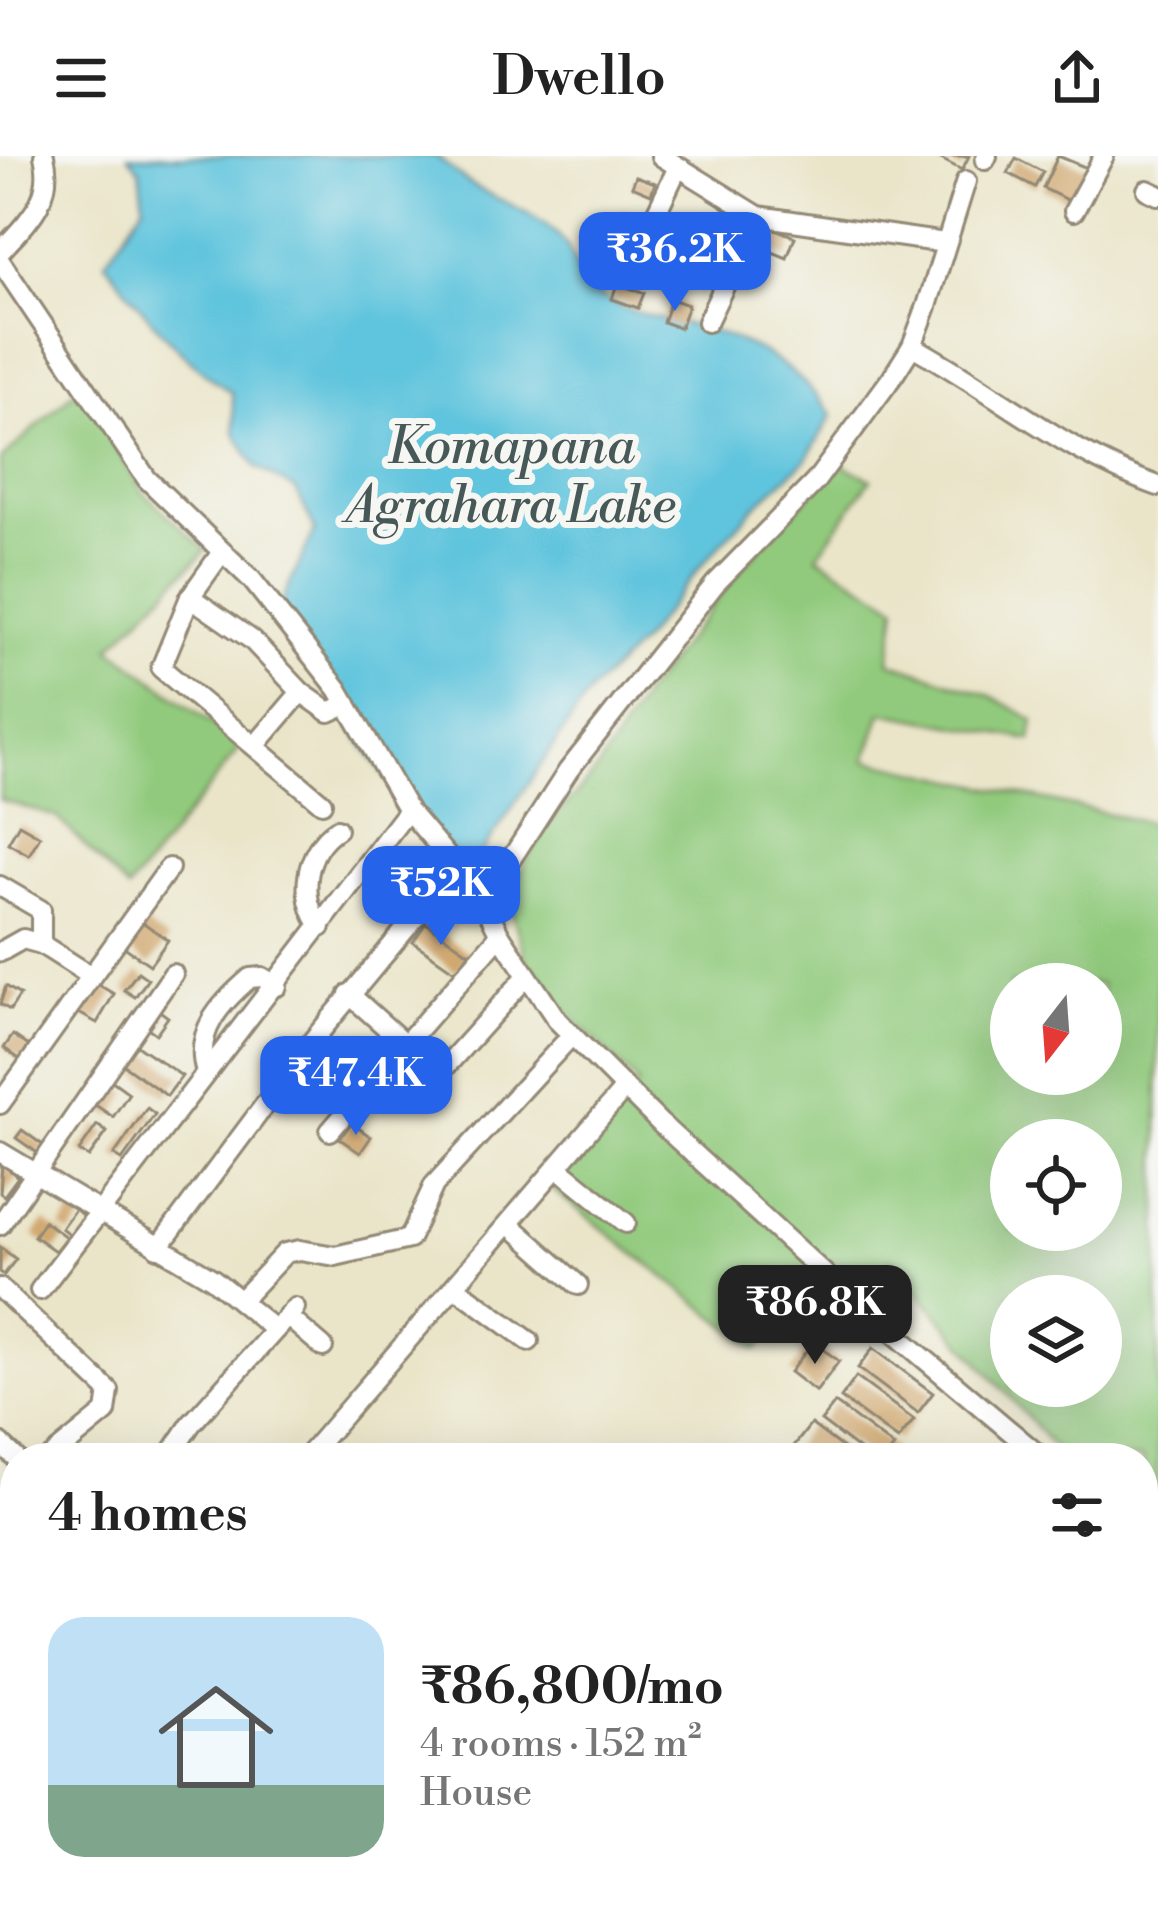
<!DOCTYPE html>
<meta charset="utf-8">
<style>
:root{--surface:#fff;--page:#f2f2f2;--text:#222;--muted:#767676;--accent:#2563eb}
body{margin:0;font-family:"Libre Bodoni",serif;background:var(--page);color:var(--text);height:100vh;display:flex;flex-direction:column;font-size:45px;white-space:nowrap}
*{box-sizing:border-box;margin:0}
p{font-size:39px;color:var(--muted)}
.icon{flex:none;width:66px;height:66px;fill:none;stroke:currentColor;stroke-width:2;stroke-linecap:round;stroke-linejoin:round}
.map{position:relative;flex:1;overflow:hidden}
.side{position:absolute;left:0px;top:1287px;width:1158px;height:468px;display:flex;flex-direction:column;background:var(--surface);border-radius:48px 48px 0 0;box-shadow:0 12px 48px #0002}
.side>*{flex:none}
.needle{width:78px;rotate:197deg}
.buttons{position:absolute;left:990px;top:807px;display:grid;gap:24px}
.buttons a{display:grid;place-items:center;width:132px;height:132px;border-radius:50%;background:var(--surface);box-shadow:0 12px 48px #0002;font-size:60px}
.price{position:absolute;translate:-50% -102px;padding:0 27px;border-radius:24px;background:var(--accent);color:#fff;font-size:39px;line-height:78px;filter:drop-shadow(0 3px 6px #0008)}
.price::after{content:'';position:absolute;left:50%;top:72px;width:36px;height:27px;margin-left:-18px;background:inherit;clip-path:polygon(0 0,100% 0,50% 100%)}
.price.current{background:#222;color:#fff}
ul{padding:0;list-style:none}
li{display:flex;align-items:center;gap:36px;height:300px;padding:0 48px}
li span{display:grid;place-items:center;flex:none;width:336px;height:240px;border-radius:36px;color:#555}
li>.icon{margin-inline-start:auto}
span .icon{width:144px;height:144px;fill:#fffc;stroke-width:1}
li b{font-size:51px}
h2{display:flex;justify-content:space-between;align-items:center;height:144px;padding:0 48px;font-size:51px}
header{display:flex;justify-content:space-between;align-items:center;height:156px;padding:0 48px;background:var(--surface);font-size:54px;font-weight:600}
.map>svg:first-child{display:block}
.green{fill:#91ca7d;stroke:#667a4e;stroke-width:3;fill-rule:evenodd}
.forest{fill:#74ae6c;stroke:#586c45;stroke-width:3}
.water{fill:#5fc4dd;stroke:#4d777e;stroke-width:3}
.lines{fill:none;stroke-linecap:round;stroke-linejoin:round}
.stream{stroke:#5fc4dd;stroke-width:4.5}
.building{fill:#cfa56a}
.minor-casing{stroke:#928874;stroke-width:24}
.minor{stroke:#fff;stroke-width:18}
.labels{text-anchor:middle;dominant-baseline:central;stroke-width:12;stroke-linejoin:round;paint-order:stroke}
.water-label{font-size:51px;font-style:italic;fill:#465857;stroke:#f6f6f2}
</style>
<header><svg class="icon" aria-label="menu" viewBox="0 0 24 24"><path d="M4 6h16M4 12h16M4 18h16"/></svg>Dwello<svg class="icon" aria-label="share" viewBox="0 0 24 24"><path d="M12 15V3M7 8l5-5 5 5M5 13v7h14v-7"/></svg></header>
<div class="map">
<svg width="1158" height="1755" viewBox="0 0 1158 1755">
<rect width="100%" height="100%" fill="#f6f6f2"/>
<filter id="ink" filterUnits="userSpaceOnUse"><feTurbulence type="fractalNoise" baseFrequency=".00833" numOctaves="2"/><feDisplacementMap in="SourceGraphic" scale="24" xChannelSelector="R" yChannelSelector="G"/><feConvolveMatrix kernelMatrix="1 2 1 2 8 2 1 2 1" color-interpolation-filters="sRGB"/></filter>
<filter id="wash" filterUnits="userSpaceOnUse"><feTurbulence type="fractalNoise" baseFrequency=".004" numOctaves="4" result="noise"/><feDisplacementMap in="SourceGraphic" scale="48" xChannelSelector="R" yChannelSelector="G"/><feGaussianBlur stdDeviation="2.7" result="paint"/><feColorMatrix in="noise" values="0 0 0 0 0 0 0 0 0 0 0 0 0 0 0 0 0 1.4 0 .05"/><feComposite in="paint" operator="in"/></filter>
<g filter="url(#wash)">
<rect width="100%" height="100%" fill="#eae5c9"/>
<g class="green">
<polygon points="80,230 143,336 206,394 110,492 242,589 128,734 57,661 0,644 0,305"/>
<path d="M839,307L871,323L817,400L897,450L890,506L989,539L1034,564L1031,584L882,556L866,604L1158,669V1361L1143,1354V1302H1063L890,1104L855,1182L800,1151L757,1193L548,1030L638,928L530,818L507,739L545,672L596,616L642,541L737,417ZM1011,828H1101V918H1011ZM1011,984H1101V1074H1011ZM1011,1140H1101V1230H1011Z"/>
<polygon points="522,1740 977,1740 967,1755 503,1755"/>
</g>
<polygon class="forest" points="15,1467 15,1561 0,1550 0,1483"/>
<path class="water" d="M128,0H436C448,10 459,21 472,29C501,46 535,56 560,81C578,99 570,121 600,140C629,158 665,163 697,171C757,188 795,209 832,259L806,304L754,351L701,410L643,484L590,536L460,729L275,460L315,374L296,334L256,311L235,277L232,237C177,201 145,157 105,106L144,49L140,14Z"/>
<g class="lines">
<g class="stream">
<polyline points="1143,1465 1158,1425"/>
<polyline points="977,1755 988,1740"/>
</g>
</g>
<g id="blocks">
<g class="building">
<polygon points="935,0 969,0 962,14"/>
<polygon points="1058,0 1092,14 1075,48 1043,32"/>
<polygon points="1016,2 1043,16 1035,31 1008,17"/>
<polygon points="636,20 655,27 651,38 632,30"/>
<polygon points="620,54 639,60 635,74 615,68"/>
<polygon points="768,70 795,81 787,102 760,91"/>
<polygon points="687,80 702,91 678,123 663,112"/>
<polygon points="706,87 728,95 722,111 700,103"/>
<polygon points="617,128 644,137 638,152 612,143"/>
<polygon points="671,143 688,149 680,172 663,166"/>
<polygon points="19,668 40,680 29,699 8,687"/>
<polygon points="138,763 168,784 150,809 120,788"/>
<polygon points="426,767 469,797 456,816 413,786"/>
<polygon points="138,816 148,823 135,841 124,834"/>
<polygon points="92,825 114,838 97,867 75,855"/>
<polygon points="6,830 20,839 10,854 0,848"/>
<polygon points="157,853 168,861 156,878 145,870"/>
<polygon points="13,879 36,895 26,908 4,892"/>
<polygon points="135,888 182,920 167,940 121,907"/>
<polygon points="111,924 129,937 113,961 94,948"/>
<polygon points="147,952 155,958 122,1004 114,999"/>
<polygon points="351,967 371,981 360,997 340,983"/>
<polygon points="97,969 107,976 89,1001 79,995"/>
<polygon points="22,974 44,990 39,998 16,982"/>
<polygon points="2,1008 18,1021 4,1040 0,1037"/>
<polygon points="75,1053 84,1061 70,1079 61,1072"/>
<polygon points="44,1065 66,1081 55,1095 34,1080"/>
<polygon points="0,1091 16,1103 4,1119 0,1116"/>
<polygon points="813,1186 839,1205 816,1236 790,1216"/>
<polygon points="873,1192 933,1237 918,1257 858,1212"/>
<polygon points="856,1221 914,1264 898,1284 841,1242"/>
<polygon points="835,1247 894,1291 886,1302 870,1302 821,1265"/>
<polygon points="811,1268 856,1302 810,1302 794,1290"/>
<polygon points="8,1740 30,1740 44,1751 26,1755"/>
</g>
</g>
</g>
<g filter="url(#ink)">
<use href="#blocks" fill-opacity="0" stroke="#928874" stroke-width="3"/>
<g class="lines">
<g class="minor-casing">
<g id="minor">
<polyline points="661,0 758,60 945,87"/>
<polyline points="985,4 987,0"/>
<polyline points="1147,34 1158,39"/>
<polyline points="1074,55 1104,0"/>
<polyline points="640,91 678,11"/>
<path d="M0,96C27,66 55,43 44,0"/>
<polyline points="0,105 147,323 252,424 338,533 408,654"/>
<polyline points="707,166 758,60"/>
<path d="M912,190C995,235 1068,299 1158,330"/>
<polyline points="222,396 190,441 161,512 322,647"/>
<polyline points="190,441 252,484 301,536 255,590"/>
<polyline points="301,536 329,556 347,548"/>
<polyline points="0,730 41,754 41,788"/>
<polyline points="480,739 502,717 568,615 715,428 815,326 893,220 912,190 927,150 966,25"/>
<path d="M321,771C298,741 305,694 337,673"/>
<polyline points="500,779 557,864 661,968 830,1123 1042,1302"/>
<polyline points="0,796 23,783 41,788 91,820"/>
<polyline points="349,838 405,888"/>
<polyline points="314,883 368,932"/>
<path d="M206,916C193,876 221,847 250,822L262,821L277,830"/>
<polyline points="420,939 527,820"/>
<polyline points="0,948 169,712"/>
<polyline points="0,996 213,1123 275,1174 295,1152"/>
<polyline points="557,1011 626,1067"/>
<polyline points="509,1068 578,1129"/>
<polyline points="0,1069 173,818"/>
<polyline points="158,1092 314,883 458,710"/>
<polyline points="455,1131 529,1185"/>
<polyline points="0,1132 109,1235 106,1256 50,1302"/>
<polyline points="40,1134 408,654 480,739 500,779 330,975"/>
<polyline points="240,1145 285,1097 300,1094 335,1100 409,1083 434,1029 572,879"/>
<polyline points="287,1160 323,1191"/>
<polyline points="0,1287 16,1302"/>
<polyline points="168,1302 191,1268 275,1174"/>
<polyline points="306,1302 625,932"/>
<polyline points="1143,1362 1158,1366"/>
<polyline points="0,1592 15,1606"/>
<polyline points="0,1696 15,1708"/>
<polyline points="0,1740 15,1721"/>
</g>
</g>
<use href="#minor" class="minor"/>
</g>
</g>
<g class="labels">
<g class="water-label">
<text x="511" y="292">Komapana<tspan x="511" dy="59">Agrahara Lake</tspan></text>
</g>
</g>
</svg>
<div class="buttons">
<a><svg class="needle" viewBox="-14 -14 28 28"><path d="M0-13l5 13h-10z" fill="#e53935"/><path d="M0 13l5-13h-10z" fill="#767676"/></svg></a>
<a><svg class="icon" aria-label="locate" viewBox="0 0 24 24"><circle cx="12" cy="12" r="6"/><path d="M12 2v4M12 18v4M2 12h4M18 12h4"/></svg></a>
<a><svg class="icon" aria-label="layers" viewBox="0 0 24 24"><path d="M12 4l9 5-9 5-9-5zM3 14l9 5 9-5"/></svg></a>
</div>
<b class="price" style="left:675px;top:158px">₹36.2K</b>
<b class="price" style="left:441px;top:792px">₹52K</b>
<b class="price" style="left:356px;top:982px">₹47.4K</b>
<b class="price current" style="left:815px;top:1211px">₹86.8K</b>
<section class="side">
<h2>4 homes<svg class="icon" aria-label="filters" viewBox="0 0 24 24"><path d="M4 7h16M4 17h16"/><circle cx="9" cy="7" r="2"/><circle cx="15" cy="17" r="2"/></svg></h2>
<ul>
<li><span style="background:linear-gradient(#bfe0f5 70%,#7fa58c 0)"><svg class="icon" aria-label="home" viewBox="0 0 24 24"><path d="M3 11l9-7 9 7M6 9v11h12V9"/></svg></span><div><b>₹86,800/mo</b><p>4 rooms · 152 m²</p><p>House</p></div></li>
</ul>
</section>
</div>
